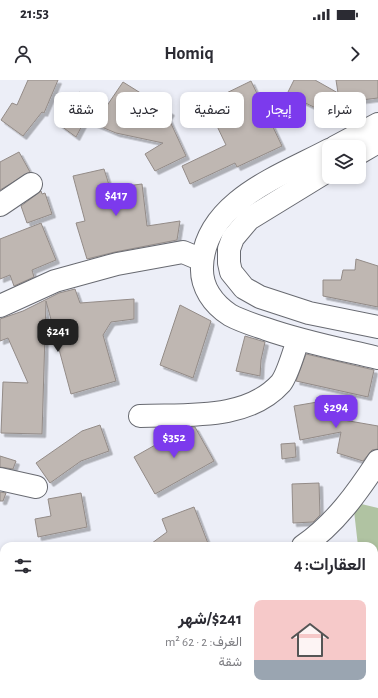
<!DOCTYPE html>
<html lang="ar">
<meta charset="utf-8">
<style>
:root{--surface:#fff;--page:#f2f2f3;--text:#2b2b33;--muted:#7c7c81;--line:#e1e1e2;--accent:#7c3aed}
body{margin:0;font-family:"Alegreya Sans",Vazirmatn,sans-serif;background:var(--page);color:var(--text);direction:rtl;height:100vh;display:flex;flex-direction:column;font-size:15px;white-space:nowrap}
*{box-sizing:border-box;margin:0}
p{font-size:13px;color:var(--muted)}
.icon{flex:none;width:22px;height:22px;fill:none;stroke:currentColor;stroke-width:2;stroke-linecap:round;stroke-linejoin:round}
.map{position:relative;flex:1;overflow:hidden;direction:ltr}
.panel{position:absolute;left:0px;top:462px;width:378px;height:156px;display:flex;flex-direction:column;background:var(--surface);border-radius:12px 12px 0 0;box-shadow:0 2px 6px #0003;direction:rtl}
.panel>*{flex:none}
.hud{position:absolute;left:12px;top:12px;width:354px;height:36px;direction:rtl;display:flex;gap:8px}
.fabs{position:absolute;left:322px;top:60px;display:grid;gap:8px}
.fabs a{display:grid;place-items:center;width:44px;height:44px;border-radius:8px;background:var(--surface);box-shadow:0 2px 6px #0003;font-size:20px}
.price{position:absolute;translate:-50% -34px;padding:0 9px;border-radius:8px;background:var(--accent);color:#fff;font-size:13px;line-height:26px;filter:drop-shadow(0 1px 2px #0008)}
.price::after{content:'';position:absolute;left:50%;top:24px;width:12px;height:9px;margin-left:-6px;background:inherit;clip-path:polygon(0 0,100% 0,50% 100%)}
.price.active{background:#222;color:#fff}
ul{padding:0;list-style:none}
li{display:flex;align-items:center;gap:12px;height:100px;padding:0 12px}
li+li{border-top:1px solid var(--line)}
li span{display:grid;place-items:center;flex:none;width:112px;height:80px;border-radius:8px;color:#555}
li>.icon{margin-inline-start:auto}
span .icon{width:48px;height:48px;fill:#fffc;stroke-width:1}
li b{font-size:17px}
h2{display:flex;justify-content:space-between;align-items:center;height:48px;padding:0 12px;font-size:17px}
.pill{padding:0 14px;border-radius:8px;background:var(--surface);box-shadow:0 2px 6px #0003;font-size:14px;line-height:36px}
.pill.active{background:var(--accent);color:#fff}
.status{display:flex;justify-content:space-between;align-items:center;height:28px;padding:0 20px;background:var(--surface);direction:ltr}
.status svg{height:11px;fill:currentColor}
header{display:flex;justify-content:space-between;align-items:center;height:52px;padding:0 12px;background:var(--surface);font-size:18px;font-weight:700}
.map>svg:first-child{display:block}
.green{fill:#b0c3a2}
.building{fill:#bfb7b2;stroke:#938b87;filter:url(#shadow)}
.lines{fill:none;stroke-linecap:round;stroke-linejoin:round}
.minor-casing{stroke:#686a71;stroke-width:24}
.highway-casing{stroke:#686a71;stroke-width:24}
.minor{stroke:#fff;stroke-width:22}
.highway{stroke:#fff;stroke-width:22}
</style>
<div class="status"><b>21:53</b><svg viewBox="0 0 49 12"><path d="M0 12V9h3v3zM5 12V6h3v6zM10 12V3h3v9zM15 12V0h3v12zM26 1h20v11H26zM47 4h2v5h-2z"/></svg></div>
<header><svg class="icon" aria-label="forward" viewBox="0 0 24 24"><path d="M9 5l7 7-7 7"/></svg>Homiq<svg class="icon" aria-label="person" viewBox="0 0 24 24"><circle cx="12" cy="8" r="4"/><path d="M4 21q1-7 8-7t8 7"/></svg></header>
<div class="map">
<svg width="378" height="618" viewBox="0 0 378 618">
<defs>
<filter id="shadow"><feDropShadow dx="3.5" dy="3.5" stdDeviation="0" flood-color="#0004"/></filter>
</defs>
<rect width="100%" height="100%" fill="#eceef7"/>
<polygon class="green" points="353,422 378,428 378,618 166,618 198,614 374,614 374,466 358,466"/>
<g class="building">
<polygon points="28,0 58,0 44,33 42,32 23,56 1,40 12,23 17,25"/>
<polygon points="294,0 315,0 338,13 336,0 378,0 378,18 353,21 356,29 332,43 324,32 287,14"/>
<polygon points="251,1 282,66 237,87 235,83 190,104 182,86 226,65 206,23"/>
<polygon points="123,2 171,32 168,37 186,76 155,91 145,74 163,63 116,53 85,40 76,57 57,43 79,12 104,30"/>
<polygon points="19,72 30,92 0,110 0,82"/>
<polygon points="104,89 110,108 142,104 147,146 180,141 177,160 115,172 87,179 76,143 85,141 73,96"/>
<polygon points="41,111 42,114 45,113 52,134 27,143 21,126"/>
<polygon points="41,143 56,180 32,190 34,197 14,206 10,195 0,199 0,159"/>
<polygon points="356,179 378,186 378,227 323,216 323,200 341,200 343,190 355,190"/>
<polygon points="75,209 80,223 134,219 134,239 111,242 103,255 116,301 71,314 46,221 42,354 1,353 3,302 28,303 8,258 0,261 0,239 23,231 59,213"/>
<polygon points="180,225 211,241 193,298 160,285"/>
<polygon points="245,256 265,262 261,280 260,296 236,291"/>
<polygon points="306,274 374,290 368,317 296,301"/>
<polygon points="335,319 332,338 378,346 378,369 372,370 363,381 337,373 341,352 300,360 294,326"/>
<polygon points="100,345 109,371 81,381 50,403 36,383 82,351"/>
<polygon points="187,347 195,347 214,381 155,414 134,377"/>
<polygon points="295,363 296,377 282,379 281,364"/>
<polygon points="0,376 16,381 13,389 0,387"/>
<polygon points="319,403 320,435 313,442 293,443 292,404"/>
<polygon points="0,412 6,413 3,421 0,421"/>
<polygon points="81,413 87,447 38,457 35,439 51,436 48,419"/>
<polygon points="194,427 209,466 148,466 167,452 162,439"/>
</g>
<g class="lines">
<g class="minor-casing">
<g id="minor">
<polyline points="0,125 31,104"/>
<polyline points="0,226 55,201 117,184 183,172 202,180"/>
<path d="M140,336C186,334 247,341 281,303C288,294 294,271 298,260"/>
<polyline points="0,399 36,407"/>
<path d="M303,466C335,444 357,413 378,381"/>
<polyline points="118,618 125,614"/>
<polyline points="210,618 211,614"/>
</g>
</g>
<g class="highway-casing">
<g id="highway">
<polyline points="335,67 378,44"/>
<path d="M329,70C280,96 204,122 202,187C201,207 213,224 230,235C241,241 254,245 266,249C303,262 340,269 378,278"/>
<polyline points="359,73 378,62"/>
<polyline points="329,90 249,139 233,158 229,169 229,183 231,192 244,208 260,217 309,233 378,247"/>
</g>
</g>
<use href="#minor" class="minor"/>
<use href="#highway" class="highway"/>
</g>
</svg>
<div class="fabs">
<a><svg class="icon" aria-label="layers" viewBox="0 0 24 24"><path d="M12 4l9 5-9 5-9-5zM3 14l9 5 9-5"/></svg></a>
</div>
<b class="price" style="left:116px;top:137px">$417</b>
<b class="price active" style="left:58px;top:273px">$241</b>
<b class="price" style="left:336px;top:349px">$294</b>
<b class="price" style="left:174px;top:379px">$352</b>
<div class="hud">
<a class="pill">شراء</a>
<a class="pill active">إيجار</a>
<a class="pill">تصفية</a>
<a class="pill">جديد</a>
<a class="pill">شقة</a>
</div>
<section class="panel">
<h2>العقارات: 4<svg class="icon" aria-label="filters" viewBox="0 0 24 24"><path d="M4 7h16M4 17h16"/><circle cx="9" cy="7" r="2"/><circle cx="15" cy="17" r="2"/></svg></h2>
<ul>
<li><span style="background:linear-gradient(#f6c9c9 75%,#9aa5b1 0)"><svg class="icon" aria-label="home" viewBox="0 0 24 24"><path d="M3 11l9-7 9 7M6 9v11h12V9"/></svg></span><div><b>$241/شهر</b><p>الغرف: 2 · 62 m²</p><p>شقة</p></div></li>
</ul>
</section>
</div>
